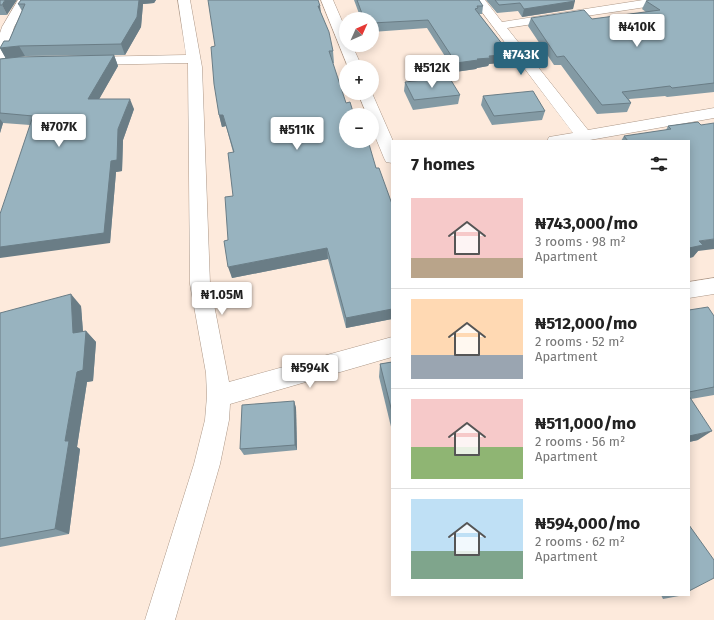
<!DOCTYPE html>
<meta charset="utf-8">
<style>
:root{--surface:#fff;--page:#f2f2f2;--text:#222;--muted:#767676;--line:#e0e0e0;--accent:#2a657d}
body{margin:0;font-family:"Fira Sans",sans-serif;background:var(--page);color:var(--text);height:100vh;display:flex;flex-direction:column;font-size:15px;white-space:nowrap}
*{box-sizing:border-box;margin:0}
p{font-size:13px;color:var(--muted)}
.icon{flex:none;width:22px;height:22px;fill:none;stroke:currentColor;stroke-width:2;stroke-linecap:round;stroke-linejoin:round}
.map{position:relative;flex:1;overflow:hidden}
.panel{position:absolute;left:391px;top:140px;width:299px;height:456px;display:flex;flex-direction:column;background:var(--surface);border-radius:0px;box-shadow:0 2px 10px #0003}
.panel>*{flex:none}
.needle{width:26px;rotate:45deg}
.fabs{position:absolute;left:339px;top:12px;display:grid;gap:8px}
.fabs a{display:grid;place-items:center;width:40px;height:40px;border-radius:50%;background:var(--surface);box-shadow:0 2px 10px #0003;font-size:20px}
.price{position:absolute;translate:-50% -34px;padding:0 9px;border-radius:4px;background:#fff;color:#222;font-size:13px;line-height:26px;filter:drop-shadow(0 1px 2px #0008)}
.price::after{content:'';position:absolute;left:50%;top:24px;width:12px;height:9px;margin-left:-6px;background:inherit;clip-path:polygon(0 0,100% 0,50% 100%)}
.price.selected{background:var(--accent);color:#fff}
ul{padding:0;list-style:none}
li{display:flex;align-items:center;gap:12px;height:100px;padding:0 20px}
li+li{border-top:1px solid var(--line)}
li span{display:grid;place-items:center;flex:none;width:112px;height:80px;border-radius:0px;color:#555}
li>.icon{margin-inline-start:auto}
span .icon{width:48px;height:48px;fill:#fffc;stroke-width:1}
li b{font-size:17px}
h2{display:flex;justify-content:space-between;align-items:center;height:48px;padding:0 20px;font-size:17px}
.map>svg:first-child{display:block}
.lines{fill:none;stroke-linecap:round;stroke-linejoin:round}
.street-casing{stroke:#ac9787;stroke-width:1}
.street{fill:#fff;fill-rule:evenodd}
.wall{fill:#839aa4}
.shaded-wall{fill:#6a7d86}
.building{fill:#98b3bf;stroke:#6a7d86}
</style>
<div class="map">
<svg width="714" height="620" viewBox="0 0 714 620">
<rect width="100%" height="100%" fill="#fdeadc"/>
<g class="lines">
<g class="street-casing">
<g id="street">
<polygon points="18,0 30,0 14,27 7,55 5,58 0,59 0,33 2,27"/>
<polygon points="178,0 190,0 202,67 210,284 229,382 392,337 392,357 230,404 229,420 220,464 175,620 145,620 194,464 205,420 207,396 206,373 190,284 188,67 188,63 88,65 83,64 81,61 83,58 88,57 186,55"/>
<polygon points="321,0 333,0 346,30 346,45 352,45 362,67 348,67"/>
<polygon points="473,0 485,0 502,22 643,0 672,0 670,2 666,4 507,28 588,130 714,108 714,118 584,141 547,141 549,137 573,133"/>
<polygon points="358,93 372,93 393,141 392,163 386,162 384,158 372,129 372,115 367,115"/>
<polygon points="714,278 714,294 689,298 689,282"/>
</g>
</g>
<use href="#street" class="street"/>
</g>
<g class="wall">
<polygon points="0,0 7,15 0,15"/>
<polygon points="21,0 156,0 154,3 143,4 141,27 125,55 25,56 19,57 114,55 118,66 99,99 134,109 123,140 122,171 116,172 110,243 30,125 3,123 0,133 0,59 6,58 0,48 9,41 22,11 18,4"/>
<polygon points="354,0 479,0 483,6 482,14 479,14 510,54 507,62 489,64 488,66 477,68 476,69 455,72 427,28 372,32 372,19 361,19"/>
<polygon points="486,0 574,0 573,9 522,17 518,11 497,13"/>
<polygon points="714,0 714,92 667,97 665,96 629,99 631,103 627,112 597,114 561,65 554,65 528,26 531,18 592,19 646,12 642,9 646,1"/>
<polygon points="320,6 321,13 333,51 334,63 333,63 346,115 376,168 392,204 392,319 346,328 328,259 232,278 228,240 233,196 233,152 226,126 222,127 219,115 215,46"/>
<polygon points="405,82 460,95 458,104 413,110 404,91"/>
<polygon points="483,96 545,111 542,120 492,125 481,105"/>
<polygon points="698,122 698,251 693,257 689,258 689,141 621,141 624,136 666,130 668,126"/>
<polygon points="81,306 83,332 86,331 96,342 93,381 87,382 77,447 80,449 69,534 0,547 0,313"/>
<polygon points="689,310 714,316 714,395 691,399 698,440 689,442"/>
<polygon points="392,362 392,431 379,377 380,364"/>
<polygon points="294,401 296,408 297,450 244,455 240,449"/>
<polygon points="661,595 681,595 679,596 663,599"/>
</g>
<g class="shaded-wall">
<polygon points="5,0 17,0 7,15 2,5"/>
<polygon points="139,0 156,0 154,3 143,4 141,27 125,55 121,44"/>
<polygon points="575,1 573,9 522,17 524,9"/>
<polygon points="318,6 320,6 321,17"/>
<polygon points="19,46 25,56 6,59 0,48"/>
<polygon points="510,54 507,62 489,64 488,66 477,68 476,69 455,72 456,63 477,59 489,56"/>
<polygon points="114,55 118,66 93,110 88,99"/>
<polygon points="130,99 134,109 123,140 122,171 116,172 110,243 0,258 0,247 111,161 118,129"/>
<polygon points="219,115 223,115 226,126 222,127"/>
<polygon points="0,119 3,123 0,133"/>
<polygon points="714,239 714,249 698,251 693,257 689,258 689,248 699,241"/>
<polygon points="327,248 328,259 232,278 228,267"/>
<polygon points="71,294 81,306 84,345 73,333"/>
<polygon points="392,309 392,319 346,328 346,318"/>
<polygon points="86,331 96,342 93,381 87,382 77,447 80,449 69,534 55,529 65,441 77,372"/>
<polygon points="294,401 296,408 297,450 295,445"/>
<polygon points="712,431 698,440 689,442 689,436"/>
</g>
<g class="building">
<polygon points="0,0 5,0 2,5 0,5"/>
<polygon points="21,0 139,0 137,17 121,44 19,46 0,48 4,41 9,41 25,4 18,4"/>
<polygon points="208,0 318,0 320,6 318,6 329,32 333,51 329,51 346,103 350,102 354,115 346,115 346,141 364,141 365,144 369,144 376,168 379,168 392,204 392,309 346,318 327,248 228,267 224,241 228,240 225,197 233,196 228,153 234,152 223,115 219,115 214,84 211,47 215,46"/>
<polygon points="357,0 479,0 483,6 477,6 478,8 475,9 510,54 489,56 490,58 477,59 478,60 456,63 428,20 372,23 372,19 364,19"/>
<polygon points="495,0 574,0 575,1 524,9 520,3 499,5"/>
<polygon points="650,0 714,0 714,83 672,88 670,86 622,92 631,103 602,105 564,56 557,57 531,18 584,10 592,19 660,10 646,1"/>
<polygon points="114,55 88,99 130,99 118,129 117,160 111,161 104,233 0,247 0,214 33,116 0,113 0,59 19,57"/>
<polygon points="449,77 460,95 414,100 405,82"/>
<polygon points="533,91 545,111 494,116 483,96"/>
<polygon points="698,122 701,125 714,123 714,239 699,241 703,245 689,248 689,141 628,141 624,136 671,129 668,126"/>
<polygon points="71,294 73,333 86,331 83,370 77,372 65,441 69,441 55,529 0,539 0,313"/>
<polygon points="708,307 714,316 714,387 689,392 689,310"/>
<polygon points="392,362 392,412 380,364"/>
<polygon points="689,396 712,431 689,436"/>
<polygon points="294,401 295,445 240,449 242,405"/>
<polygon points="689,525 714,560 714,578 689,591"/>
</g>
</svg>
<div class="fabs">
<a><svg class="needle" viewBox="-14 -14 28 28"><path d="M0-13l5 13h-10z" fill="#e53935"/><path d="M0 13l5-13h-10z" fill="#767676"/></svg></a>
<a>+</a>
<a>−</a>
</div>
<b class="price" style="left:637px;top:48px">₦410K</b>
<b class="price selected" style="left:521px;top:76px">₦743K</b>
<b class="price" style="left:432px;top:89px">₦512K</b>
<b class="price" style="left:59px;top:148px">₦707K</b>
<b class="price" style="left:297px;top:151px">₦511K</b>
<b class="price" style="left:222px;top:316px">₦1.05M</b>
<b class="price" style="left:310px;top:389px">₦594K</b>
<section class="panel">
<h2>7 homes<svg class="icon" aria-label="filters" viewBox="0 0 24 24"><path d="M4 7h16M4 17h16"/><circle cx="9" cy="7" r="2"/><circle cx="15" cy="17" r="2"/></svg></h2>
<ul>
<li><span style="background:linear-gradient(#f6c9c9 75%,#b9a48a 0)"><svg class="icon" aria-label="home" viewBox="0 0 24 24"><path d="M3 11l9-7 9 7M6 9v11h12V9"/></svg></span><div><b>₦743,000/mo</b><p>3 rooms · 98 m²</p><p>Apartment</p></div></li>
<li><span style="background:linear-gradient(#ffd9b3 70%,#9aa5b1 0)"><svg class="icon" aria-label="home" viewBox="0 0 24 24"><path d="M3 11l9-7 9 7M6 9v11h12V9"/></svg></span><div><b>₦512,000/mo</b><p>2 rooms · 52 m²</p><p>Apartment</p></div></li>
<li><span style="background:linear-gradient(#f6c9c9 60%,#8fb573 0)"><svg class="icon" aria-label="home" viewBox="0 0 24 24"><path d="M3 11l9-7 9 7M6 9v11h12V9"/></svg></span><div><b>₦511,000/mo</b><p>2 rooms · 56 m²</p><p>Apartment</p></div></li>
<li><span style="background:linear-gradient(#bfe0f5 65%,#7fa58c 0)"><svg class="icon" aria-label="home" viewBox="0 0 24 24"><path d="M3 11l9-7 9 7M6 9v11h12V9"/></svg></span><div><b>₦594,000/mo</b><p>2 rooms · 62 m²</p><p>Apartment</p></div></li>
</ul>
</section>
</div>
